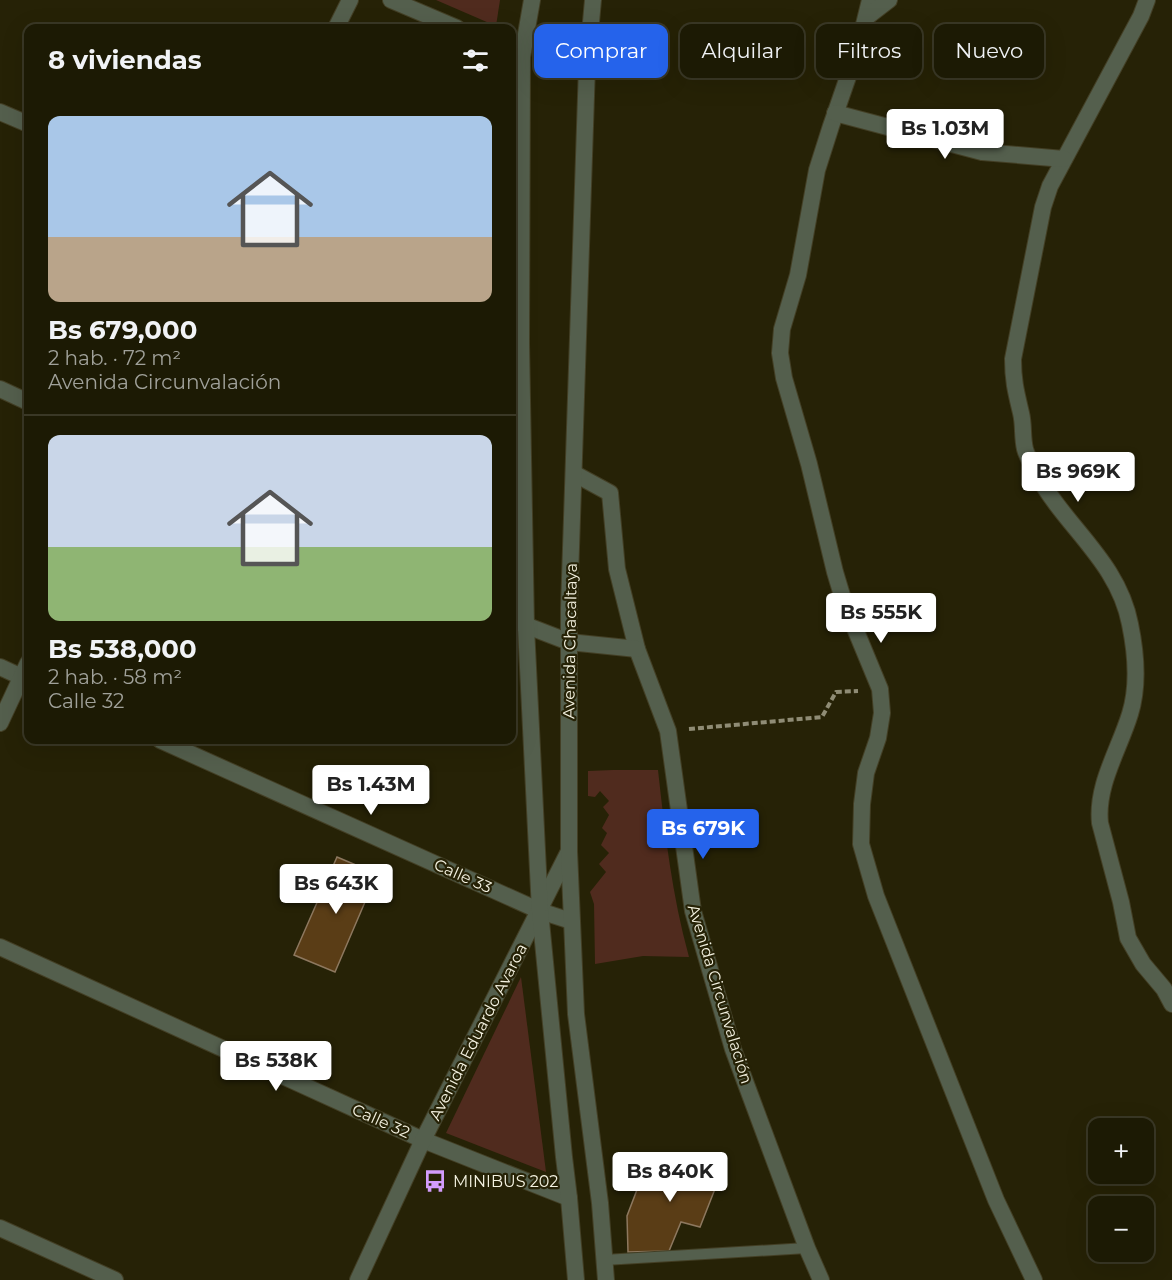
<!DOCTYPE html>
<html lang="es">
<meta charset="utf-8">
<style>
:root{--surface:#1c1a04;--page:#292713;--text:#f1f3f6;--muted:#a0a19a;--line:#3a3826;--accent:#2563eb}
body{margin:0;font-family:Montserrat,sans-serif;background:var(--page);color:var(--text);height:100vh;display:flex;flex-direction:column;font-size:22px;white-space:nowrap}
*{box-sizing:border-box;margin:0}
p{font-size:20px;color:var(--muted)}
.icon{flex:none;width:33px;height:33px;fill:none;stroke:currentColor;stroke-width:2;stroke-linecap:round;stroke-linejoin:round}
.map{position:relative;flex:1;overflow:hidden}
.sheet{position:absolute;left:24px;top:24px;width:492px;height:720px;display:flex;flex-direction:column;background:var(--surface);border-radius:12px;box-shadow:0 6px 24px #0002,0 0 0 2px var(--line)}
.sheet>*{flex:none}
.hud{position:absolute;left:534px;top:24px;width:548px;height:54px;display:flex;gap:12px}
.buttons{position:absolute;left:1088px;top:1118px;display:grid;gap:12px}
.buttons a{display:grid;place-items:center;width:66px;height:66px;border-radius:12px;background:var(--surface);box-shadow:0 6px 24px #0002,0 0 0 2px var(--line);font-size:30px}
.price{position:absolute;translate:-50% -51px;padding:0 14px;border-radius:6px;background:#fff;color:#222;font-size:20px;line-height:39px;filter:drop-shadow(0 2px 3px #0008)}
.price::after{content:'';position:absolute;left:50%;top:36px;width:18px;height:14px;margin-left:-9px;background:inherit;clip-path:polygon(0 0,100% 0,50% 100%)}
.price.selected{background:var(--accent);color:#fff}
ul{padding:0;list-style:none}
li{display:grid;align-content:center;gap:12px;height:318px;padding:0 24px}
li+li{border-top:2px solid var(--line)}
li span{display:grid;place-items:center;height:186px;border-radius:12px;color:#555}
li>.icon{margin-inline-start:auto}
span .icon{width:108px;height:108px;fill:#fffc;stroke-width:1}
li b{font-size:26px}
h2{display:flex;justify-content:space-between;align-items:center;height:72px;padding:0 24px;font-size:26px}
.tag{padding:0 21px;border-radius:12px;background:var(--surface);box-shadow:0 6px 24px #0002,0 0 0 2px var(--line);font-size:21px;line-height:54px}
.tag.selected{background:var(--accent);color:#fff}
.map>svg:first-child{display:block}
.green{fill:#502b1e}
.building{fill:#5a3d16;stroke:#8d785f;stroke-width:1.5}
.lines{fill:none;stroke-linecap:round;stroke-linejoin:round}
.service-casing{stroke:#433f25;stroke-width:12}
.minor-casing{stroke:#433f25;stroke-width:18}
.tertiary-casing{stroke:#433f25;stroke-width:18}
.path{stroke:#8f8c75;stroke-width:4;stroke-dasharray:6 3;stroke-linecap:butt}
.service{stroke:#545f4d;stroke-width:10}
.minor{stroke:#545f4d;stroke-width:16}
.tertiary{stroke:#545f4d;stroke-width:16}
.labels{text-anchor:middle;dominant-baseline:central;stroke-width:4.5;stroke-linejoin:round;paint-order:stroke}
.street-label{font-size:16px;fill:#f5f3e2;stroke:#262206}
.poi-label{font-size:16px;fill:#f5f3e2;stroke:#262206;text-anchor:start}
</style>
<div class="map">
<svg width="1172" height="1280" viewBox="0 0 1172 1280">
<rect width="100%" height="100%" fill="#262206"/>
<g class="green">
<polygon points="436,0 500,0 496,26"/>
<path d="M613,770H658C665,834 672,895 689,957L643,956L595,964L594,904L590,892L606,872L599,864L609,853L601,845L607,833L602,828L609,815L603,807L609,801L600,791L595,797L588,796V771Z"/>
<polygon points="521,977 546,1172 446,1133"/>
</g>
<g class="building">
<polygon points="337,857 377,874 335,972 294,955"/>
<polygon points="691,1153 724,1166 700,1227 681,1222 669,1251 628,1252 627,1216 648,1161 684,1171"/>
</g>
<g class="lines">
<g class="service-casing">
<polyline id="service" points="604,1260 807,1248"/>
</g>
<g class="minor-casing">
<g id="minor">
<polyline points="391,0 457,28"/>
<polyline points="870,0 859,45 831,126 817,170 798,275 782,329 780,353 784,378 809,464 835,572 844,602 880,689 882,713 878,738 866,773 862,804 861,844 876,896 996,1200 1034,1280"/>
<path d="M1147,0L1141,16L1050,186L1043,207L1013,359C1013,381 1016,392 1021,413C1024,425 1022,437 1025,449C1027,457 1033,466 1037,474C1065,527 1118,561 1130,624C1136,653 1139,685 1130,714C1119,750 1096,785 1100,823L1121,902L1128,938L1143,964L1164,989L1172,1004"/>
<polyline points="867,17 889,0"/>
<polyline points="336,28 350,0"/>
<polyline points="0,112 28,124"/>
<polyline points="835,113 982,152 1064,159"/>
<polyline points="0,389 28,402"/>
<polyline points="575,474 610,493 617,569 637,649 668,731 693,911 733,1049 807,1248 821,1280"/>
<polyline points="512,620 569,642 637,649"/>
<polyline points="0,667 28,680"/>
<polyline points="0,723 28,663"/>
<polyline points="160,740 540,911 571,921"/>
<polyline points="0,947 423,1140 569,1198"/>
<polyline points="0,1228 115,1280"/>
<polyline points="358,1280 423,1140 569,851"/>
</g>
</g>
<g class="tertiary-casing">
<g id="tertiary">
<polyline points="532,0 522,57 521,342 526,627 540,911 564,1157 569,1198 576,1280"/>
<polyline points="593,0 587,66 569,608 569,851 576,1014 600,1203 606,1280"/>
</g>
</g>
<polyline class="path" points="689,729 822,717 836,692 858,691"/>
<use href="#service" class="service"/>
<use href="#minor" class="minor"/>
<use href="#tertiary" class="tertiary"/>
</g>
<defs>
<g id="bus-bare" transform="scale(1.8)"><path d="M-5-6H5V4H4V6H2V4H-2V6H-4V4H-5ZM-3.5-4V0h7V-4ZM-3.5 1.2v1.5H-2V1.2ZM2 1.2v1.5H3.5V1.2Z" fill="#d39cfc" stroke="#262206" stroke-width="2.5" paint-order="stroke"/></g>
</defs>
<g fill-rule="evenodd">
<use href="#bus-bare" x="435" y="1181"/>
</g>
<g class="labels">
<g class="street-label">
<text transform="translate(570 641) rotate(-89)">Avenida Chacaltaya</text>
<text transform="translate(463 876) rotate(24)">Calle 33</text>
<text transform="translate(720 994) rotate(73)">Avenida Circunvalación</text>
<text transform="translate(478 1032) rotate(-63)">Avenida Eduardo Avaroa</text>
<text transform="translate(381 1121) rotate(24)">Calle 32</text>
</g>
<g class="poi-label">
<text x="453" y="1181">MINIBUS 202</text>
</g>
</g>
</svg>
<div class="buttons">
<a>+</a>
<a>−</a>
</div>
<b class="price" style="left:945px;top:160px">Bs 1.03M</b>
<b class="price" style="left:1078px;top:503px">Bs 969K</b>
<b class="price" style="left:881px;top:644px">Bs 555K</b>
<b class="price" style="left:371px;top:816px">Bs 1.43M</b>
<b class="price selected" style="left:703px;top:860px">Bs 679K</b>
<b class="price" style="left:336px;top:915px">Bs 643K</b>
<b class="price" style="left:276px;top:1092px">Bs 538K</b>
<b class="price" style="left:670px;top:1203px">Bs 840K</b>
<div class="hud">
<a class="tag selected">Comprar</a>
<a class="tag">Alquilar</a>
<a class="tag">Filtros</a>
<a class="tag">Nuevo</a>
</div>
<section class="sheet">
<h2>8 viviendas<svg class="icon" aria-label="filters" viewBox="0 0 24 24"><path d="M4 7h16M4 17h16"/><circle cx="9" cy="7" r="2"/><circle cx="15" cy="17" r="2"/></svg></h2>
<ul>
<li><span style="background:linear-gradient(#a9c7e8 65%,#b9a48a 0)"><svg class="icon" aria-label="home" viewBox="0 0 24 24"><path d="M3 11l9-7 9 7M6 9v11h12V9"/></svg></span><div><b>Bs 679,000</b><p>2 hab. · 72 m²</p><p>Avenida Circunvalación</p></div></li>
<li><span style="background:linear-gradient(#c9d6e8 60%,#8fb573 0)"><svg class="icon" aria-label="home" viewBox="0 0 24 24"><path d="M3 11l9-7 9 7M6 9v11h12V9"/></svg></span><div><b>Bs 538,000</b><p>2 hab. · 58 m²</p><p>Calle 32</p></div></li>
</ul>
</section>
</div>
